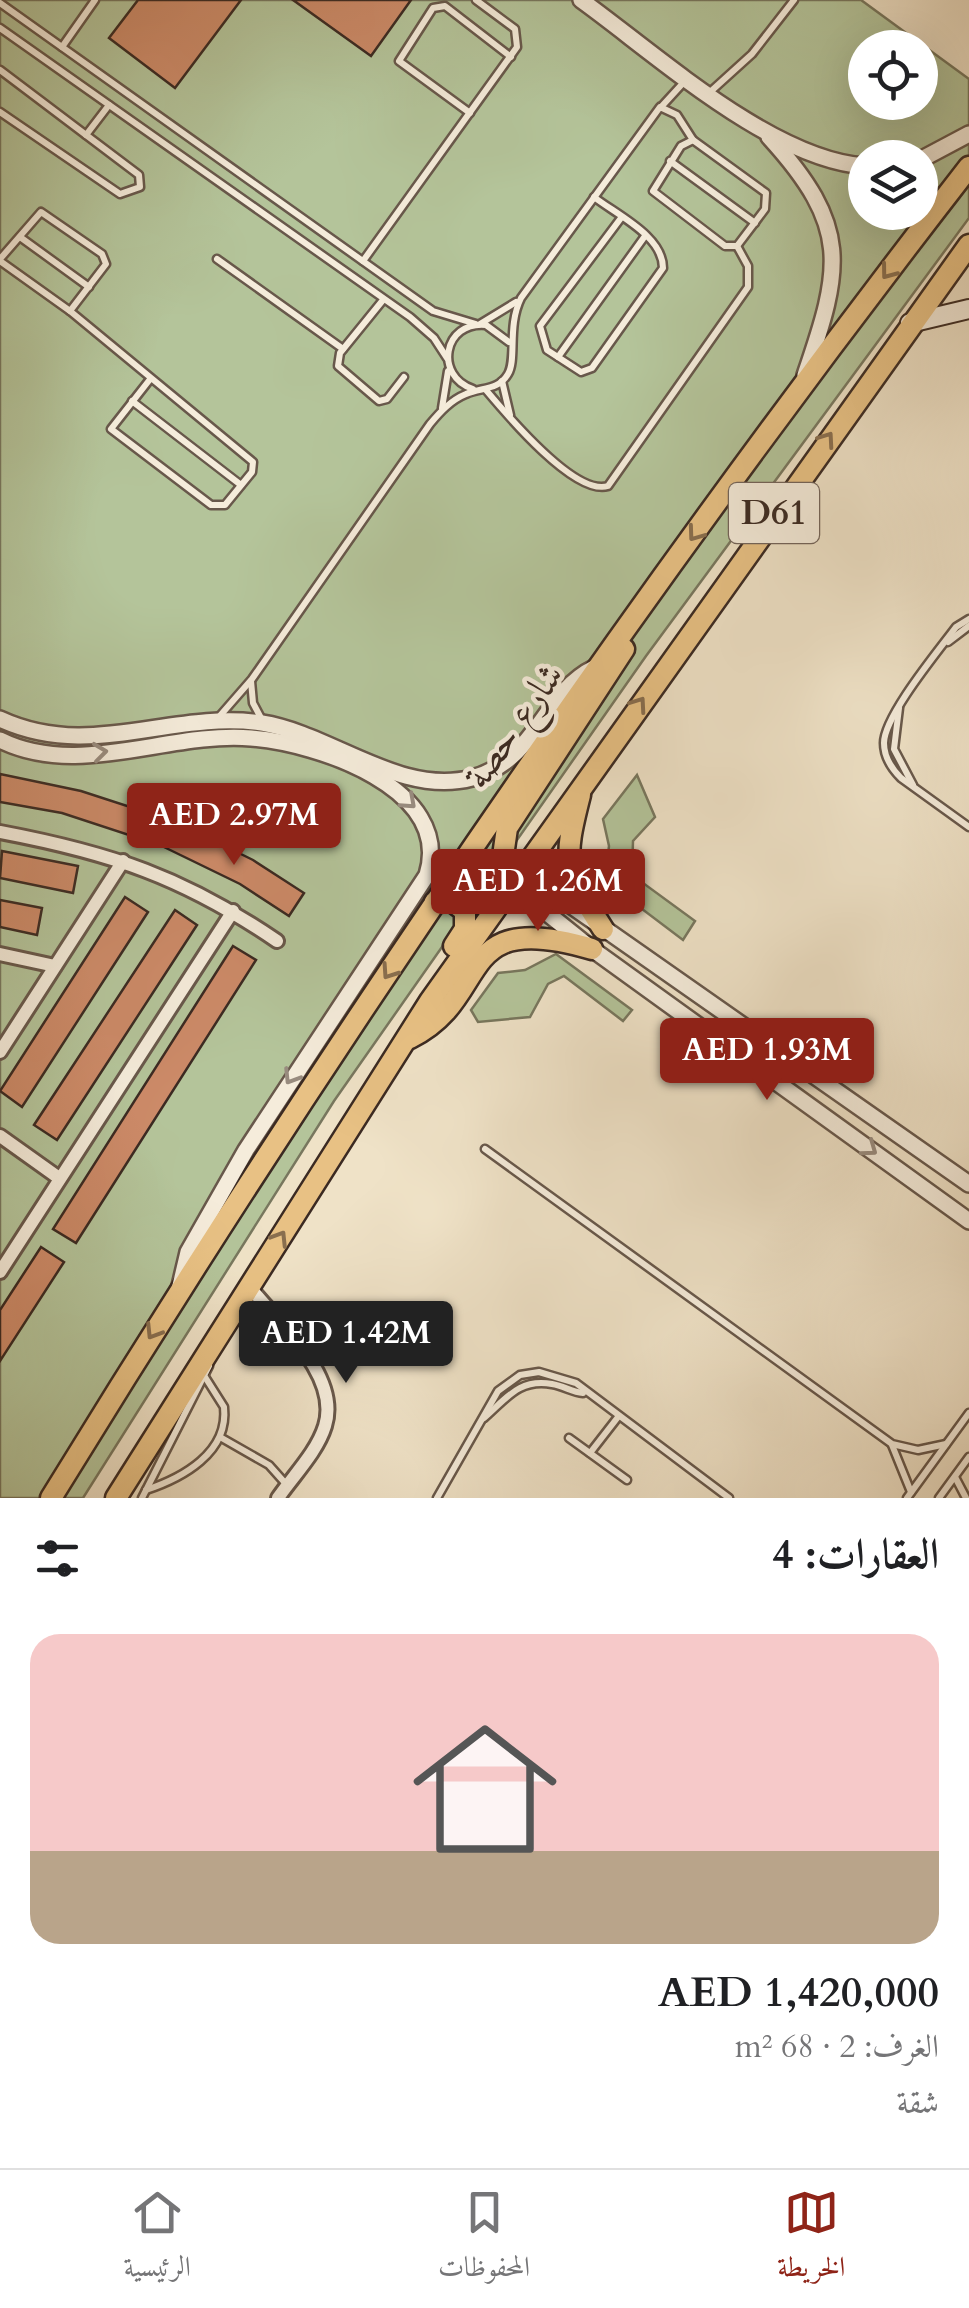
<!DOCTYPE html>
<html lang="ar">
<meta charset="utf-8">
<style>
:root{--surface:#fff;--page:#f6f6f6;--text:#202124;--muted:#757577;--line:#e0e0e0;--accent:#8f2418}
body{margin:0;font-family:Cardo,Amiri,serif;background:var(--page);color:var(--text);direction:rtl;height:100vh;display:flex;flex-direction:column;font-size:38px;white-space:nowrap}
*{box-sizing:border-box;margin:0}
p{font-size:32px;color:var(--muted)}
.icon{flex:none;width:55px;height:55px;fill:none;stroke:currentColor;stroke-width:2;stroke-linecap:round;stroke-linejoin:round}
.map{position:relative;height:1498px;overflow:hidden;direction:ltr}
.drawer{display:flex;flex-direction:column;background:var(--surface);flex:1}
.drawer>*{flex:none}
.tools{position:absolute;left:848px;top:30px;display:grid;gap:20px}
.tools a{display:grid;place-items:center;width:90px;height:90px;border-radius:50%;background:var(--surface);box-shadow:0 10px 40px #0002;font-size:50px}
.price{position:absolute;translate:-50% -85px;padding:0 22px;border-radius:10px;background:var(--accent);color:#fff;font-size:32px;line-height:65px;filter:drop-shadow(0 2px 5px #0008)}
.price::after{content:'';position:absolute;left:50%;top:60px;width:30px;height:22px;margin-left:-15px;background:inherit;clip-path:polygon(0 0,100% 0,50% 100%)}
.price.active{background:#222;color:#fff}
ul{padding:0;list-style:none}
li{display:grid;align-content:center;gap:20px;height:530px;padding:0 30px}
li span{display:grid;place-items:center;height:310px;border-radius:30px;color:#555}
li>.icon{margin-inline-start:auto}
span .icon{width:180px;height:180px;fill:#fffc;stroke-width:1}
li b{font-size:42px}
h2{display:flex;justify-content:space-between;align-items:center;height:120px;padding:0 30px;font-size:42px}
.menu{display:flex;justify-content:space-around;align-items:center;height:140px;border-top:2px solid var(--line);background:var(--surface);font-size:28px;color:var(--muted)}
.menu a{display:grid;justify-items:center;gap:5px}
.menu .active{color:var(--accent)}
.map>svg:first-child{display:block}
.green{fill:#b4c49a;stroke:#78775e;stroke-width:2.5;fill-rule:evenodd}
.building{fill:#cc8a68;stroke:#3b2a22;stroke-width:2.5}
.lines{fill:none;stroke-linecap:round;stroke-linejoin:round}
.service-casing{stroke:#68584b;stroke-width:11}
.minor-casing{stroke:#68584b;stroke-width:18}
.tertiary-casing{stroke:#68584b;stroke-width:20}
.secondary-casing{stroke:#3b2a22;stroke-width:22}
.primary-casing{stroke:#3b2a22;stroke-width:25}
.service{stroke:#f5ecdb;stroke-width:6}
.minor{stroke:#f5ecdb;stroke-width:12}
.tertiary{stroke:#f5ecdb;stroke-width:15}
.secondary{stroke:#f5ecdb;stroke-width:18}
.primary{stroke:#e8c184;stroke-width:20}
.oneway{stroke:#896e4e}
.oneway2{stroke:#988b7e}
.labels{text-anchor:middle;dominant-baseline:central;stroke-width:9;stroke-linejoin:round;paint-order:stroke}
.shield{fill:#f5ecdb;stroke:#73645a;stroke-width:2.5}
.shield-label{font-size:35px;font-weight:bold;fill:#3b2a22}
.street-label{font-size:38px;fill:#3b2a22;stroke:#f5ecdb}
</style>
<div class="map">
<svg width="969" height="1498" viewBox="0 0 969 1498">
<rect width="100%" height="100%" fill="#efe2c7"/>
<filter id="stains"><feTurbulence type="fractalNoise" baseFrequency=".002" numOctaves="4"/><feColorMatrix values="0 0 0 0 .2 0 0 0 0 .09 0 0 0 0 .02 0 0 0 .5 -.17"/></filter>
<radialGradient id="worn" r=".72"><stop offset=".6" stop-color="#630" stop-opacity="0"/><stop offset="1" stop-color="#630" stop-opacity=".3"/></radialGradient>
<g class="green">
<path d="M0,0H861L969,79V218L646,656L334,1101L83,1498H0ZM865,48H920V102H865ZM865,158H920V212H865Z"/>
<polygon points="637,775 655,817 633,841 632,875 695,921 683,940 605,881 609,846 603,819"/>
<polygon points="556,954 632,1010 623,1021 564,976 548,984 530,1017 478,1022 471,1010 498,973 525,970"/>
</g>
<g class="building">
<polygon points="138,0 241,0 175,88 109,38"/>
<polygon points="293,0 411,0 371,56"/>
<polygon points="0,774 81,791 155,815 147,841 62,813 0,802"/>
<polygon points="176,822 253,860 304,893 289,916 240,884 164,847"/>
<polygon points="2,851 78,866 73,893 0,878"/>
<polygon points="125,897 148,912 22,1107 0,1091"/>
<polygon points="0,900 42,908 37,935 0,927"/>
<polygon points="175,910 197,925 57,1140 34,1125"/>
<polygon points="233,946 256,960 76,1243 53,1229"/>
<polygon points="41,1247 64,1262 0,1361 0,1310"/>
</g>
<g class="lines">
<g class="service-casing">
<g id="service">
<polyline points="0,3 433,311 476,324"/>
<polyline points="0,28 410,317 434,338 447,358"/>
<polyline points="62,47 95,0"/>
<polyline points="0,70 139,175 140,187 120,194 0,112"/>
<polyline points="709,93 752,54 794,0"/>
<polyline points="662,106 684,82"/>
<polyline points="470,113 399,61 433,8 445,6 511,57"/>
<polyline points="86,135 109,105"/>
<polygon points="693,140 766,193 765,209 737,246 725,246 653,191 681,146"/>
<polyline points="670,161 755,223"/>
<path d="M594,197C617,215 663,236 663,268L592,368L581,372L547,350L540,326L621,218"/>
<polyline points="20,237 89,287"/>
<polyline points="0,259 41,212 102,254 106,264 70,311 0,261"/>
<polyline points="217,259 343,349"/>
<polyline points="363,261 517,47 515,29 476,0"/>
<polyline points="383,300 340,353 338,366 379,401 387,399 404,377"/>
<polyline points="70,311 253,462 252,472 225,505 211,505 111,429 151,378"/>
<polyline points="480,324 516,302"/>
<polyline points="558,357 645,236"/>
<polyline points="502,381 510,415"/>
<path d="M473,389C434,376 443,321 486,325L509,342"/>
<path d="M486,390C507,415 575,496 608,486L748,287V266L737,246"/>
<polyline points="132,401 241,485"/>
<polyline points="442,408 448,371"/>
<path d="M969,619L956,627C939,650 884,716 884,743C884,757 891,768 901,778L969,827"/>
<polyline points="948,642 969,626"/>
<polyline points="251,681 253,703 262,720"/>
<polyline points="899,708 894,749 913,785"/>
<path d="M218,718L252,679L430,424C440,412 451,400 466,394C481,387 498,391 508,374C517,359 507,326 521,298L660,107L677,115L693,140"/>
<polyline points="485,1149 892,1444 918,1450 946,1444"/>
<path d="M484,1418C506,1399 519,1378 552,1384C564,1386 572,1392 583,1393"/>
<polyline points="220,1437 269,1465 286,1484"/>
<polyline points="569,1438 627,1480"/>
<polyline points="892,1445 911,1492"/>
<polyline points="590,1453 618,1417"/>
<polyline points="955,1477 966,1498"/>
<path d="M146,1490C182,1478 229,1453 224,1407L205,1377"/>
<polyline points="142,1498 209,1366"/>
<polyline points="437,1498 498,1391 520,1375 539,1372 576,1383 729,1498"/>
<polyline points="907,1498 969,1413"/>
<polyline points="939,1498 969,1457"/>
</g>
</g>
<g class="minor-casing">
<g id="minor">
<path d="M0,832C111,853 183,877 277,941"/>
<polyline points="0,954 55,966"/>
<polyline points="0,1052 123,861"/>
<polyline points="0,1136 59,1178"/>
<polyline points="0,1272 233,911"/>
<path d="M249,1286C277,1322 341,1375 325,1426C317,1452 293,1476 278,1498"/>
</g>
</g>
<g class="tertiary-casing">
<g id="tertiary">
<path d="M581,0C656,54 772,160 865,166"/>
<path d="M769,137C851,227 842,267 805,375"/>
<polyline points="920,160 969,134"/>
<path d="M0,719C91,761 170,710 262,723C332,734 400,797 472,778C536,761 543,693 594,668"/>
<path d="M0,740C78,779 169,731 251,738C317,743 454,788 427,875L246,1150L188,1252L179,1290"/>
<polyline points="456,872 495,864 522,871 969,1184"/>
<polyline points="512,885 592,949 969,1221"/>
</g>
</g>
<g class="secondary-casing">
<polyline id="secondary" points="910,323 969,309"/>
</g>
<g class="primary-casing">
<g id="primary">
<path d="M580,795C562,865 565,869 603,929"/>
<polyline points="512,885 503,856 507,828 624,649"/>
<polyline points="435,902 452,901 465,911 465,929 454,946"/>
<path d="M410,1038C494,997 450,907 592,949"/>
<path d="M51,1498C333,1039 638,593 969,167"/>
<polyline points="116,1498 430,1001 969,245"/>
</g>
</g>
<use href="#service" class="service"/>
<use href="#minor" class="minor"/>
<use href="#tertiary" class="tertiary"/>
<use href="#secondary" class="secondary"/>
<use href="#primary" class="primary"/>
</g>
<defs><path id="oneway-chevron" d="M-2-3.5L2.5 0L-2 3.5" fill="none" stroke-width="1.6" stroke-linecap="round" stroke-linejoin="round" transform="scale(2.5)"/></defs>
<g class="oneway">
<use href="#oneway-chevron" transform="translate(888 272) rotate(127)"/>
<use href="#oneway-chevron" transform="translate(827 439) rotate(-55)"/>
<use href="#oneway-chevron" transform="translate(695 534) rotate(126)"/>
<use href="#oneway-chevron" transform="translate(639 704) rotate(-55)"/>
<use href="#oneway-chevron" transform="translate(389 972) rotate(124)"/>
<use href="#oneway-chevron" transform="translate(280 1238) rotate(-58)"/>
<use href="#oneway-chevron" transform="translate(153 1332) rotate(122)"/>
</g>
<g class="oneway2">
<use href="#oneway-chevron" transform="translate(100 752) rotate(-7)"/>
<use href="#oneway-chevron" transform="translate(409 802) rotate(42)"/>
<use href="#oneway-chevron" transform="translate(291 1077) rotate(122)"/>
<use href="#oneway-chevron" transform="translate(870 1149) rotate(36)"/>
</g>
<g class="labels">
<rect class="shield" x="729" y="483" width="90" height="60" rx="8"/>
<g class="shield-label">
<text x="774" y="513">D61</text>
</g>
<g class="street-label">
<text transform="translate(514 726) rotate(-55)">شارع حصة</text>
</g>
</g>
<rect width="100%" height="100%" filter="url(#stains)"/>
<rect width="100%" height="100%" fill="url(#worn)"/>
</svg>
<div class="tools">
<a><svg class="icon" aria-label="locate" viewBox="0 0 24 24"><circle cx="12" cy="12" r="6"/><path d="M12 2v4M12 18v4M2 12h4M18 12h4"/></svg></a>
<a><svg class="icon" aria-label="layers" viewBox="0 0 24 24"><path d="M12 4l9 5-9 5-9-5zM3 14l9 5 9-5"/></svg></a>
</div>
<b class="price" style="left:234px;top:868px">AED 2.97M</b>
<b class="price" style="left:538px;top:934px">AED 1.26M</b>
<b class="price" style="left:767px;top:1103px">AED 1.93M</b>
<b class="price active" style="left:346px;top:1386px">AED 1.42M</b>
</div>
<section class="drawer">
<h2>العقارات: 4<svg class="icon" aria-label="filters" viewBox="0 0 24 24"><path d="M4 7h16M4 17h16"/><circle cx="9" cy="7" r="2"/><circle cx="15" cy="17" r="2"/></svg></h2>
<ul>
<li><span style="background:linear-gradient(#f6c9c9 70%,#b9a48a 0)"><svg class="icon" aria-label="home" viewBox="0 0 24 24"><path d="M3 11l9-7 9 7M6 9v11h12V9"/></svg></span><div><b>AED 1,420,000</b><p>الغرف: 2 · 68 m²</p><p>شقة</p></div></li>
</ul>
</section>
<nav class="menu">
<a class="active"><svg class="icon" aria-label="map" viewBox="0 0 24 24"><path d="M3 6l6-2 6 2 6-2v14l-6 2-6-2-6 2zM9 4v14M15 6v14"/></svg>الخريطة</a>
<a><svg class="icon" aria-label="saved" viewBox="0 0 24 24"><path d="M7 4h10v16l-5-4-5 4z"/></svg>المحفوظات</a>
<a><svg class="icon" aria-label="home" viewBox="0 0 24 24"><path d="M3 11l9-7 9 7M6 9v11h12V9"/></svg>الرئيسية</a>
</nav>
